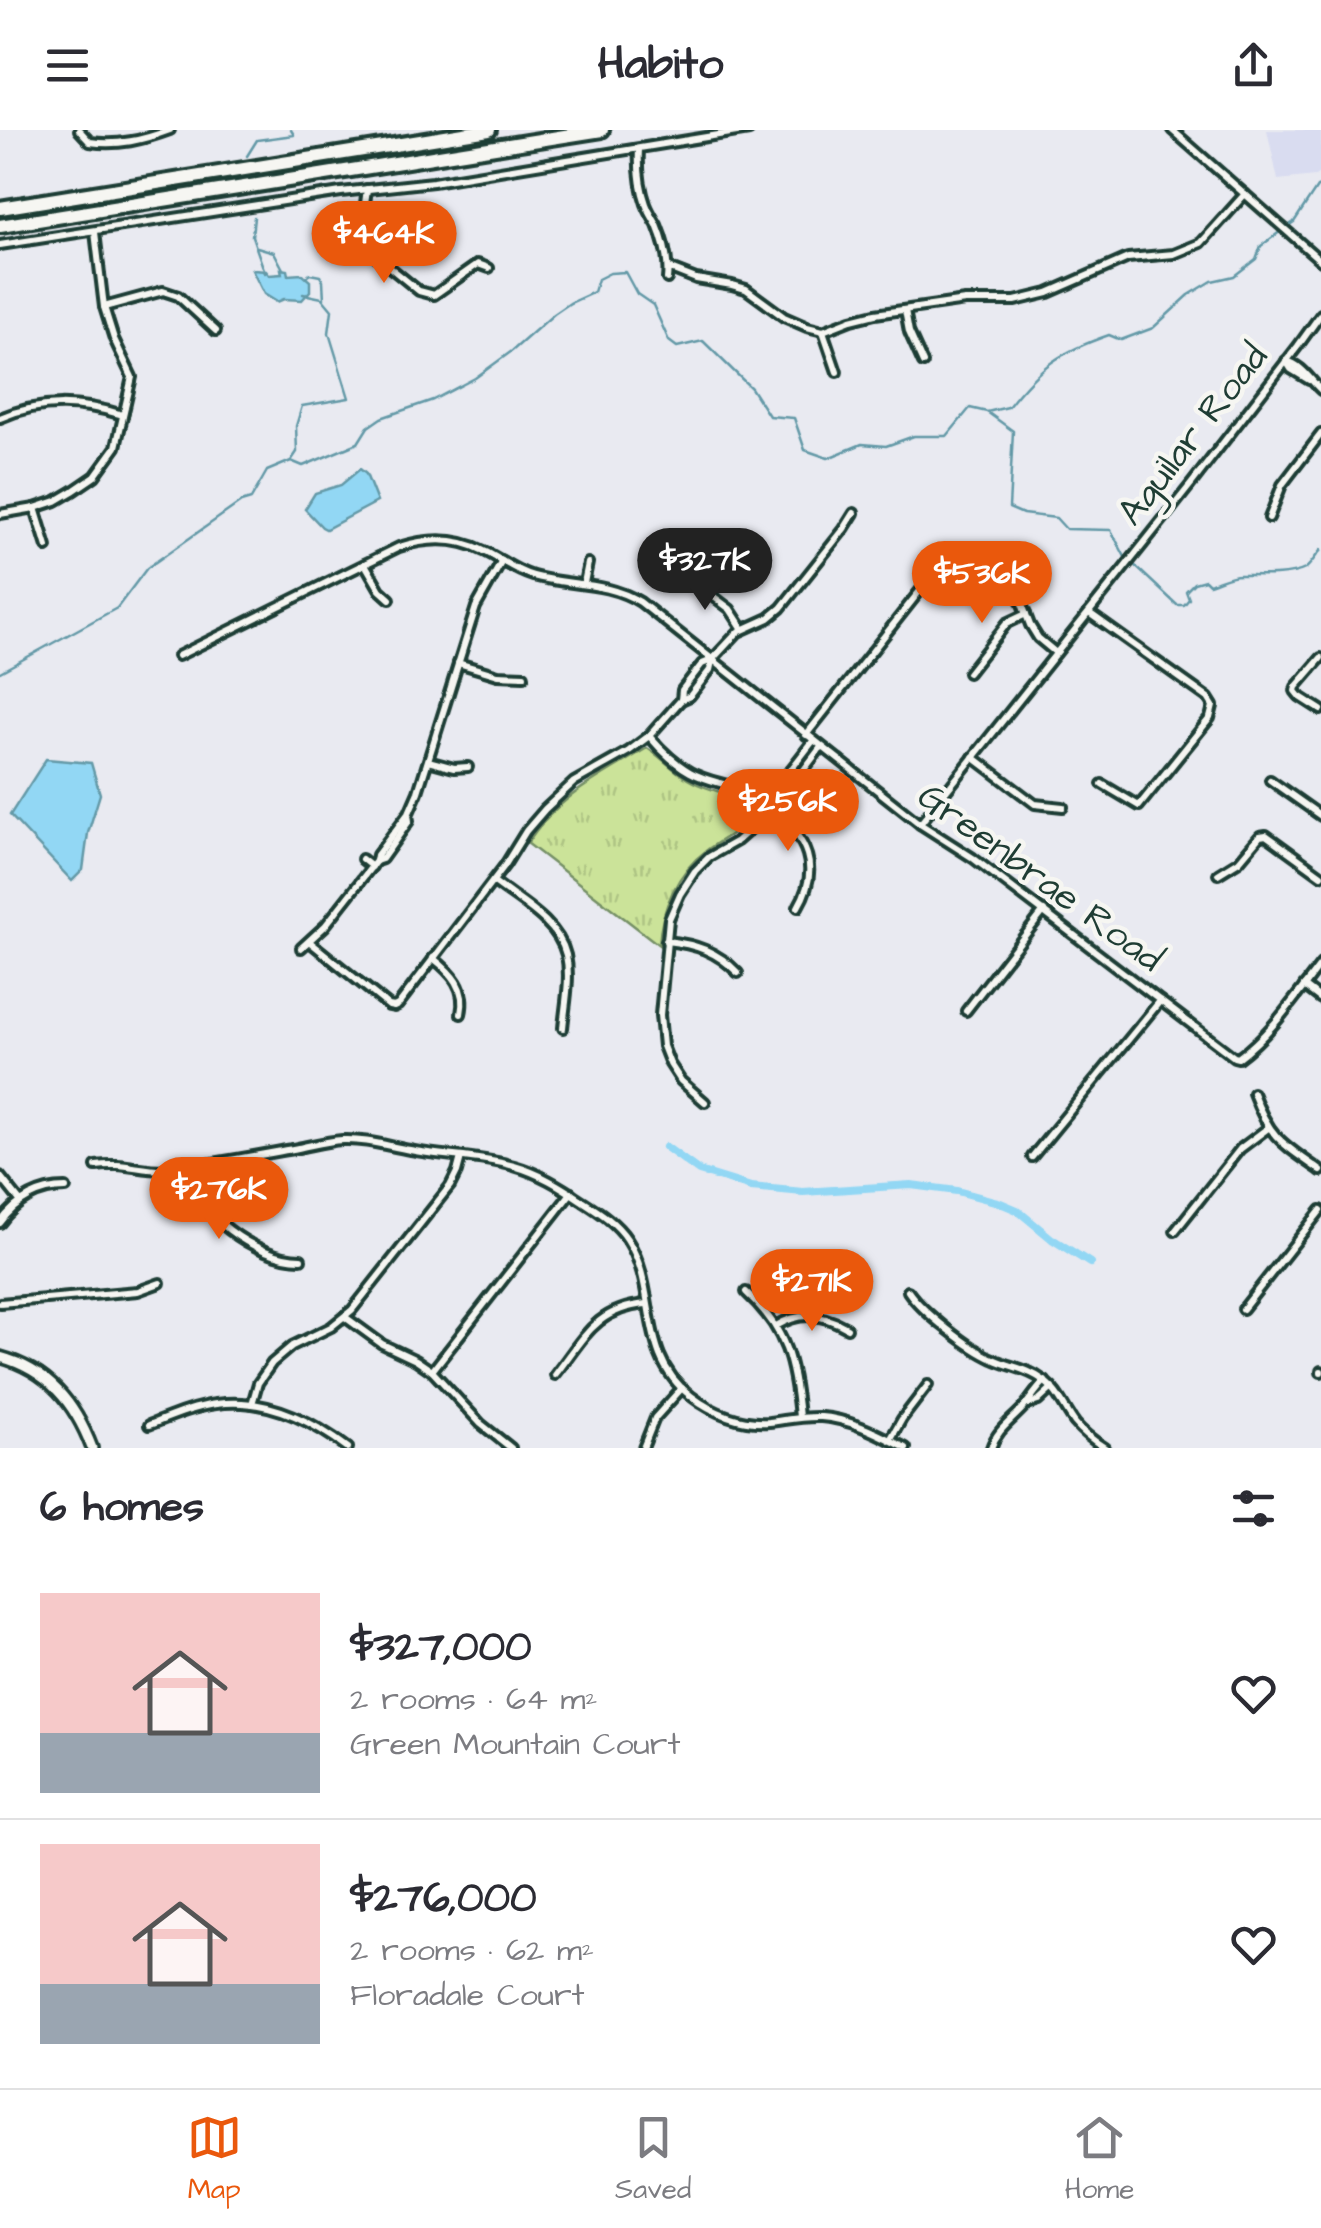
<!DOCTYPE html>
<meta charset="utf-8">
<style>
:root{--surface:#fff;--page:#f2f2f3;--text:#2b2b33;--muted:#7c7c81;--line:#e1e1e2;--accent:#ea580c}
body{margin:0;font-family:"Architects Daughter",sans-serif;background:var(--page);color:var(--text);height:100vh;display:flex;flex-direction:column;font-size:38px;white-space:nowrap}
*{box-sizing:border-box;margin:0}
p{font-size:32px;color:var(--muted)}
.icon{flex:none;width:55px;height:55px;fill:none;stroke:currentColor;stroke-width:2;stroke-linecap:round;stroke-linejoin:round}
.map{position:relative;height:1318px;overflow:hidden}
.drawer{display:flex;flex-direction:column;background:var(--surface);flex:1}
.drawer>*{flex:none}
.price{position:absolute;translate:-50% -85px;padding:0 22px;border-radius:35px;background:var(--accent);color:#fff;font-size:32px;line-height:65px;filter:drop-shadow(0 2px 5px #0008)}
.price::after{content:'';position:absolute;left:50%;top:60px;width:30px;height:22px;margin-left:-15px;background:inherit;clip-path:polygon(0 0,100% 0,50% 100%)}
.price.active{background:#222;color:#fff}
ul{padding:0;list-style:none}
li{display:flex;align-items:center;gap:30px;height:250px;padding:0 40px}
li+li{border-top:2px solid var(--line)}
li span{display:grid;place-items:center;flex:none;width:280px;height:200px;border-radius:0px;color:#555}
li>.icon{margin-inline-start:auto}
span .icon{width:120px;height:120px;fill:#fffc;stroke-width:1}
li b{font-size:42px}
h2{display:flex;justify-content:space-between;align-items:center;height:120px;padding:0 40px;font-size:42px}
header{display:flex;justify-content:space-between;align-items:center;height:130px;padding:0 40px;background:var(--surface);font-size:45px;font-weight:700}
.menu{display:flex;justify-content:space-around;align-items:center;height:140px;border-top:2px solid var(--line);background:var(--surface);font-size:28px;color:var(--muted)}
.menu a{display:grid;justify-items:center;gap:5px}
.menu .active{color:var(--accent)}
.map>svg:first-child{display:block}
.built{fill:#d9dcf0}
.grass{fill:url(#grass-tufts);stroke:#759066;stroke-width:2.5}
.water{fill:#92d7f4;stroke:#6499a7;stroke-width:2.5}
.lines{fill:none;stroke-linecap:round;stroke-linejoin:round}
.stream{stroke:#6499a7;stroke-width:2.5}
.canal{stroke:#92d7f4;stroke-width:8}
.minor-casing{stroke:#1f3d34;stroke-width:14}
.tertiary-casing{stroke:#1f3d34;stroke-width:16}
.motorway-casing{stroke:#1f3d34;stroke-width:20}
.minor{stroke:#f6f6f2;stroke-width:6}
.tertiary{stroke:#f6f6f2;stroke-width:9}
.motorway{stroke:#f6f6f2;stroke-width:12}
.labels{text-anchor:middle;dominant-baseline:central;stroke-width:9;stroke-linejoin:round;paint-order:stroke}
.street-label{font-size:38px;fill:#1f3d34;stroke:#f6f6f2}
</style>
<header><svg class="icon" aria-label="menu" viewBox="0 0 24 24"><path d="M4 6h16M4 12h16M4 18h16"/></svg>Habito<svg class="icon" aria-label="share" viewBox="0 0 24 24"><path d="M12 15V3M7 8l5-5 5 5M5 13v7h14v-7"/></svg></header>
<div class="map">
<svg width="1321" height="1318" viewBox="0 0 1321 1318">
<defs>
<pattern id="grass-tufts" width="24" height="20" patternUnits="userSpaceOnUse" patternTransform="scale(2.5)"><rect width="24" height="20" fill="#cbe399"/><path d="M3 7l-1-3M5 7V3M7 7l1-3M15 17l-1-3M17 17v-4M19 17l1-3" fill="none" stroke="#aec484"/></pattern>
</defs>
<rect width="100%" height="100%" fill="#e9eaf1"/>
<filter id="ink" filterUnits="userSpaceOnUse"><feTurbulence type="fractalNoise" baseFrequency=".01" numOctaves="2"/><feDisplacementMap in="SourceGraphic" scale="20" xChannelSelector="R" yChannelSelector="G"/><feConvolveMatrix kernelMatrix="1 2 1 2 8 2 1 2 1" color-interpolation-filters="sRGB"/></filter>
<g filter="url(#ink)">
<polygon class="built" points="1267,0 1321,0 1321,42 1315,46 1278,50"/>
<path class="grass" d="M647,618C663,628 675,643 693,652C713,662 735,664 754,676L756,681C743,699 725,707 707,720C677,742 661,779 659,815L527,713C558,665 601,647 647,618Z"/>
<g class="water">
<polygon points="281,139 287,140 288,145 302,144 310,151 310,161 302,170 284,169 277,172 264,164 252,140 266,141 269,145 282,144"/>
<polygon points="360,339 366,344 377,372 326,399 322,397 305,379 315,363 341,355"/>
<polygon points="46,629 91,633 100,664 88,703 83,740 72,751 10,685"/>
</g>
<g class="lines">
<g class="stream">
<polyline points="247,26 257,10 294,5 291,0"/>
<polyline points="254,87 252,106 265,143"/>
<polyline points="1288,96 1294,92 1317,57 1321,56"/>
<polyline points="257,117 274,122 283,139"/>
<polyline points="306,147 310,144 320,146 323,151 324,169"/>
<polyline points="987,282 1013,301 1009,378 1023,384 1056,388 1066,399 1111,400 1125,427"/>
<polyline points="291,331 297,322 296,296 302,276 349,268 329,203 332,180 322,168 303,164"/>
<path d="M1132,433L1177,475H1184L1189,469L1186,461L1194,453L1205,450L1209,454C1219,451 1230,445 1240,445C1257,445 1290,447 1305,439C1311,435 1316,425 1321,420"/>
<path d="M0,542L117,478L147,438L241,372L251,369L267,341L291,331L303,336L358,313L368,297L381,288L433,270L475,248L512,221L554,184L570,173L594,162L598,149L610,143L625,142L637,164L653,175L669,211L677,217L703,211L751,258L769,286L794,288L805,320L828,328L862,314L886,316L914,306H947L970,278L987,282L1008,277C1040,236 1060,222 1109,205L1121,210L1153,198L1189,165L1212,151L1234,146L1256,129L1261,116L1281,101"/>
</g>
<polyline class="canal" points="666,1017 699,1041 751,1057 803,1062 911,1055 957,1061 998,1072 1017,1080 1052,1109 1090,1133"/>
<g class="minor-casing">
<g id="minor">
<path d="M79,0L90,12C118,16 143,10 170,0"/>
<polyline points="1172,0 1321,131"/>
<path d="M639,19C638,37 640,57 646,74C649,82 653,88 657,95C664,112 669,132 667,149"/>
<polyline points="367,59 363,88 364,108 376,126 419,161 434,165 478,134 489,138"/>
<polyline points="0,115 341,62 433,52 749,0"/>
<polyline points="668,138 696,149 732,155 746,159 784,187 807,197 823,201 851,190 875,184 965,171 1015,171 1048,163 1128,128 1174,124 1201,113 1245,64"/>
<polyline points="104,177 163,161 178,166 216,201"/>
<polyline points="905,180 909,202 923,233"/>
<polyline points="823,201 837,242"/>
<path d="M1286,231C1303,236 1309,249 1321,260"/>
<polyline points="1286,231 1291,239 1309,250"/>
<path d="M0,288C42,270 80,272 123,285"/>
<polyline points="35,378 47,417"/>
<polyline points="0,384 35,378 56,371 73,361 95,346 116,317 132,247 114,209 104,177 95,102"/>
<polyline points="1269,388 1282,355 1321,304"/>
<polyline points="365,434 380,460 390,469"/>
<polyline points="689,448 730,479 743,499"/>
<polyline points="584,453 588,433"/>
<polyline points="1089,483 1208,568 1213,576 1210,588 1139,676 1102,654"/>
<path d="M178,526L399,417C427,408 457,407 484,421C501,429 515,441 533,446C569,456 606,451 640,472L920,694L973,728L1234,927L1238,928C1271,904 1296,866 1321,834"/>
<polyline points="1321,528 1296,557 1295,561 1299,566 1321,580"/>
<polyline points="458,533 498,545 524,546"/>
<polyline points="968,543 1007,493 1026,484"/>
<polyline points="681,570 682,560 702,534 712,530 738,502 769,488 781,478 844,399 854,383"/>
<polyline points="806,605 949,424 960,422 1019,466 1030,495 1038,508 1056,523"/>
<path d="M649,606C661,620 674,633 690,642C706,651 725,653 741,660C753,666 763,674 774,682C807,708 821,738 798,777"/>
<polyline points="973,627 1035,674 1063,677"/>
<polyline points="428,631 454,638 468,637"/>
<polyline points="1270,650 1321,686"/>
<polyline points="789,652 797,649 821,617"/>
<polyline points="920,694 1192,353 1298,216 1321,184"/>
<polyline points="362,729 372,737"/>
<polyline points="376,731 377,725 407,685"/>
<polyline points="1218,744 1239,731 1260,706 1266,705 1321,745"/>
<path d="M493,751C518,771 558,791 566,825C571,848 565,875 563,898"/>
<path d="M666,811C695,814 717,821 738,843"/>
<polyline points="310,812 389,876 394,877 398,875 505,735 526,701 545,679 574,652 629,621 649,606 681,570 690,566 710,540 712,531"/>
<polyline points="301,818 325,796 376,731 382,729 409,691 408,685 418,662 476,477 502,431"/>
<path d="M433,828C452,843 467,858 461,884"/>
<polyline points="1304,856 1321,869"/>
<polyline points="966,881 1044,781"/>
<path d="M1253,963C1270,1009 1283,1014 1321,1041"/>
<polyline points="705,972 681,951 670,934 663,916 660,885 669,789 680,764 695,741 709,727 737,711 754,696 787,652 789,642 813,611"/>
<polyline points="1032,1027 1160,871"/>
<path d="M96,1036C122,1032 139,1040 163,1040C208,1035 254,1026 298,1018C313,1015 327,1011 342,1010C366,1009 387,1016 410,1020C444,1027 480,1026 514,1036C539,1043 560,1056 581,1070C598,1081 616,1092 627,1109C660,1160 636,1224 691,1266C713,1283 741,1294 769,1292C786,1290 803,1286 821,1287C851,1289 880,1305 906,1318"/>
<path d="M185,1037C192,1082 257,1129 301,1129"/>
<polyline points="0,1046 20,1071"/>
<path d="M0,1093C17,1070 38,1058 66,1058"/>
<polyline points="1175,1101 1240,1019 1268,998"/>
<path d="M908,1161C922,1182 970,1219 993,1229C1010,1237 1027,1238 1043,1250C1058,1261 1064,1278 1075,1293C1083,1303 1094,1311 1105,1318"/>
<path d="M746,1162C787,1200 794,1233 799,1287"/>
<polyline points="0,1173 138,1161 160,1153"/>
<polyline points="1243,1179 1321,1080"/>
<polyline points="345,1187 382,1214 416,1230 432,1241 481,1294 511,1318"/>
<path d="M776,1196C800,1181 823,1184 847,1198"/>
<polyline points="432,1241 571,1063"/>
<polyline points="1321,1242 1321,1241"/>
<path d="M555,1245C584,1208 595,1179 646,1174"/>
<polyline points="252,1274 258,1253 272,1233 292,1216 331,1197 352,1180 450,1056 457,1042 461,1027"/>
<polyline points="1029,1274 1038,1271 1052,1258"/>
<path d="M149,1295C170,1287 193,1277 216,1274C265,1267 311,1290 348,1318"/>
<polyline points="890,1310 902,1289 928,1255"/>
<polyline points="643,1318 655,1288 682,1258"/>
<path d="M991,1318C997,1300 1010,1292 1023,1278C1031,1269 1035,1261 1045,1251"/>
</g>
</g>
<g class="tertiary-casing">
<path id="tertiary" d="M0,1227C48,1240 75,1273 92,1318"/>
</g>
<g class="motorway-casing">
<g id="motorway">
<polyline points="0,78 489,0"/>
<polyline points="0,96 602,0"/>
</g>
</g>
<use href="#minor" class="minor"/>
<use href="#tertiary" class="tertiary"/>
<use href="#motorway" class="motorway"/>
</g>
</g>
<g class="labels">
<g class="street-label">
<text transform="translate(1193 305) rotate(-52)">Aguilar Road</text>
<text transform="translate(1040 748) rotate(36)">Greenbrae Road</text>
</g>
</g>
</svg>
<b class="price" style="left:384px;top:156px">$464K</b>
<b class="price active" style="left:705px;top:483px">$327K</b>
<b class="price" style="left:982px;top:496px">$536K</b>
<b class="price" style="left:788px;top:724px">$256K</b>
<b class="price" style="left:219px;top:1112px">$276K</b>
<b class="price" style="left:812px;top:1204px">$271K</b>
</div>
<section class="drawer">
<h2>6 homes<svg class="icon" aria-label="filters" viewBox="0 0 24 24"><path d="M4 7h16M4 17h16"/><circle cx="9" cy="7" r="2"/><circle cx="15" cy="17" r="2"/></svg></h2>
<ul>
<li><span style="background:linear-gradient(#f6c9c9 70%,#9aa5b1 0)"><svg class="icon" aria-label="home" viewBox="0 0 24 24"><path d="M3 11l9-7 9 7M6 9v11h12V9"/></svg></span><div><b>$327,000</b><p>2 rooms · 64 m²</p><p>Green Mountain Court</p></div><svg class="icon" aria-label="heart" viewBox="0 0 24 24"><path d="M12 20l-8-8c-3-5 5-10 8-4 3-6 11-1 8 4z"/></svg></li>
<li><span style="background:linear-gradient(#f6c9c9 70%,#9aa5b1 0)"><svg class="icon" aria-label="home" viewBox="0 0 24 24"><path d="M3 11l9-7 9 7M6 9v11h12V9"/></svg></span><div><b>$276,000</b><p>2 rooms · 62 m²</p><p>Floradale Court</p></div><svg class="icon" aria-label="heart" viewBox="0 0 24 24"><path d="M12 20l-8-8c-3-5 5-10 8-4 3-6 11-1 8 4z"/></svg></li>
</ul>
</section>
<nav class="menu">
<a class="active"><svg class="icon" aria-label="map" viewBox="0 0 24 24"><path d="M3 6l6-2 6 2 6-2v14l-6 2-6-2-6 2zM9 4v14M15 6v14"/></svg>Map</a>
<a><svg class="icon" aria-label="saved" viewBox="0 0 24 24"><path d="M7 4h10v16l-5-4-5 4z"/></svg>Saved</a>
<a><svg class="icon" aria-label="home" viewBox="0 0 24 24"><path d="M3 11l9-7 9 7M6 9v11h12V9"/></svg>Home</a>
</nav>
